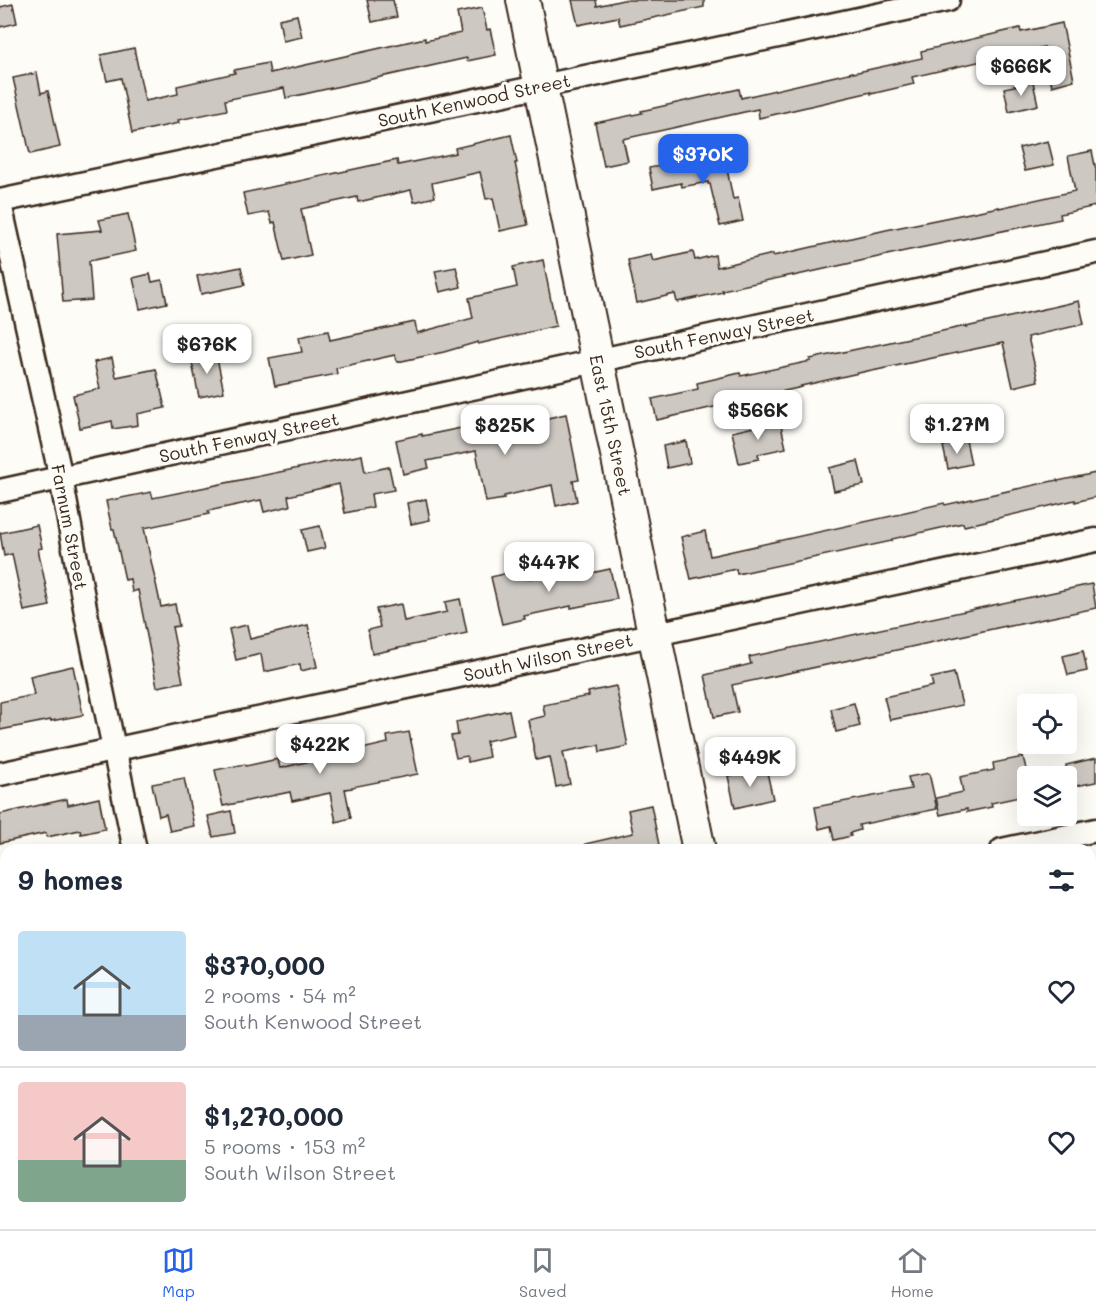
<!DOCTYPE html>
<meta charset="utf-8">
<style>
:root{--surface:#fff;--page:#f6f6f7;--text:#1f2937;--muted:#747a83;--line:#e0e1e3;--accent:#2563eb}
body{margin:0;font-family:Mali,sans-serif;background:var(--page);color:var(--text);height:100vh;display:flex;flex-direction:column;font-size:22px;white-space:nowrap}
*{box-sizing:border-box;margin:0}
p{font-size:20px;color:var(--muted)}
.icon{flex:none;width:33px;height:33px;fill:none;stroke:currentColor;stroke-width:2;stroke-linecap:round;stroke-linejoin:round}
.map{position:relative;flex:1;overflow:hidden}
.side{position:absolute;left:0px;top:844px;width:1096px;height:386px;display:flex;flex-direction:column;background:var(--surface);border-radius:18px 18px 0 0;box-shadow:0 6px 24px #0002}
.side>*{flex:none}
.fabs{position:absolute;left:1017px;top:694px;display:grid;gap:12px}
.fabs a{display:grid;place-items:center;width:60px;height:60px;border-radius:6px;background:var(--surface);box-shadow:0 6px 24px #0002;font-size:30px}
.price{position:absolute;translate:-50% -51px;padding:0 14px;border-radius:12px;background:#fff;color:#222;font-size:20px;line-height:39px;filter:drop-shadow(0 2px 3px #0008)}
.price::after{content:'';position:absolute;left:50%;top:36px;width:18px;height:14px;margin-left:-9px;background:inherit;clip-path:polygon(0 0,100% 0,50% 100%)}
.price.on{background:var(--accent);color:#fff}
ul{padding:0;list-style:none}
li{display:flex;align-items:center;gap:18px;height:150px;padding:0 18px}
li+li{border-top:2px solid var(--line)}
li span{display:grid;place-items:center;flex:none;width:168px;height:120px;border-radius:6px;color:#555}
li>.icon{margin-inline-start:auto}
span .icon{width:72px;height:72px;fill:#fffc;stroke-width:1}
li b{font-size:26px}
h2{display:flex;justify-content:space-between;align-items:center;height:72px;padding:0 18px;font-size:26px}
.tabs{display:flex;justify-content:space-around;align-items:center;height:84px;border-top:2px solid var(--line);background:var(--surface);font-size:16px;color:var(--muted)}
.tabs a{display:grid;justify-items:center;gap:3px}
.tabs .on{color:var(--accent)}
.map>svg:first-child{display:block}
.building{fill:#cdc8c2;stroke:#3b2a1e;stroke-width:1.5}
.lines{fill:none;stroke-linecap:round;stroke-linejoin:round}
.minor-casing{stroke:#3b2a1e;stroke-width:27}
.secondary-casing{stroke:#3b2a1e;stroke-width:36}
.minor{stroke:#fdfcf7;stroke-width:22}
.secondary{stroke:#fdfcf7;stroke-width:32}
.labels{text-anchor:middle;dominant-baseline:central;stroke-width:6;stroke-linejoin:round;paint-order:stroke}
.street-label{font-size:18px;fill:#3b2a1e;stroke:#fdfcf7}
</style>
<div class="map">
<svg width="1096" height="1229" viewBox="0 0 1096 1229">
<rect width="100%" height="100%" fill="#fdfcf7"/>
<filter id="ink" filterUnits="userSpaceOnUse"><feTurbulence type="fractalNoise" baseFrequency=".0167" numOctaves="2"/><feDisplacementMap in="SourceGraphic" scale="12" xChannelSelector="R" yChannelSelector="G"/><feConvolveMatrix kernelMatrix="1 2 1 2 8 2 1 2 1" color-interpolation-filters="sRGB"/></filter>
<g filter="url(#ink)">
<g class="building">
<polygon points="367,0 393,0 397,17 372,22"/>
<polygon points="572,0 596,0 597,6 623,0 704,0 704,7 620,25 618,17 578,25"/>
<polygon points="13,4 17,23 0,27 0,7"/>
<polygon points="482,8 487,30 490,29 496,55 467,61 467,58 286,98 284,88 225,100 227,110 178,120 179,123 132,133 121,78 107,81 101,55 134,48 145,101 178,94 177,86 235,73 234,70 268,63 270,73 425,38 425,41 461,33 457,13"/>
<polygon points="297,15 302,37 283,41 279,19"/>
<polygon points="1062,23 1074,80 1052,86 1044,47 912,77 914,84 871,94 871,92 759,118 758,109 623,139 628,161 604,166 595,123 642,113 641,111 739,89 741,98 853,72 853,73 922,58 921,51 977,38 1020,28 1021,32"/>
<polygon points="37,73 41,93 48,91 60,147 30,154 13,78"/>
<polygon points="1033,82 1038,105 1009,112 1004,88"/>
<polygon points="511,135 517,163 515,163 528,225 500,231 493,198 486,199 480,172 432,183 435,197 414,202 411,190 358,202 357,197 301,209 311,255 284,261 275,222 272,223 269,212 248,216 243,193 397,160 398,165 456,153 455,148"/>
<polygon points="1048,141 1054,165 1025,171 1019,148"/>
<polygon points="1092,151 1096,170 1096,206 1060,214 1061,219 905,251 793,276 793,275 722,290 723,292 677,302 675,294 637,303 628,260 651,255 653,261 693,252 695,260 715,255 717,267 773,254 773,256 886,230 999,207 999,208 1075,191 1068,156"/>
<polygon points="725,159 733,199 738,198 743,221 720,226 710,184 708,184 708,182 682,187 681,183 653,189 649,168 670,164 671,168 698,162 699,165"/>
<polygon points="128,214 136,251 89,261 92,300 63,302 57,234 102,230 99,220"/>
<polygon points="543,260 556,326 478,344 478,342 444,352 397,362 395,355 336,368 337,374 275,386 269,358 302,352 299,337 328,331 330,340 415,322 417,333 473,318 469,298 517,287 513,267"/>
<polygon points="241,267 245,285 201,294 197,276"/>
<polygon points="456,267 461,287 440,292 435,271"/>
<polygon points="150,274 152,282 162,280 167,303 140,309 133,278"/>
<polygon points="1079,301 1084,324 1028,337 1038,381 1013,387 1003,343 872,371 872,370 801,386 802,387 657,420 652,399 698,389 697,383 740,373 741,376 811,361 810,359 966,326 966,327"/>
<polygon points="216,353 224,392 199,397 191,358"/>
<polygon points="112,358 116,377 156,369 165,408 137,414 138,425 113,429 112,421 80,428 73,395 100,389 94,362"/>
<polygon points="566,414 579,480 573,481 577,501 556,506 552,485 504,496 504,499 486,502 476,451 427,461 429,468 403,474 396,440 422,434 422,436 466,427 466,429 520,417 521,424"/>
<polygon points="780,421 786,448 758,454 759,459 739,463 732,432"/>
<polygon points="966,440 971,464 948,469 943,446"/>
<polygon points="686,441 690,463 667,468 663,446"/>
<polygon points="362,455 365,472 389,467 394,490 371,494 373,507 345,513 339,484 288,496 290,506 264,512 261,500 208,511 209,514 144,528 161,607 175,604 179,626 172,627 183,682 157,687 138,590 132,592 130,579 125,580 114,529 112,529 106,501 151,492 153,498"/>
<polygon points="858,461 864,485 834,491 829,468"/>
<polygon points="1096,473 1096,497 1075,502 1075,500 964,526 963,523 892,539 892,541 737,574 736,569 691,579 681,537 705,531 710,556 901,514 901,513 944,503 945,505 1057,480 1058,481"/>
<polygon points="426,499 430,520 411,524 407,503"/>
<polygon points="37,525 42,548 38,549 50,606 24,611 12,554 4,556 0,533"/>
<polygon points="320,526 325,548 307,552 302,530"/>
<polygon points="524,569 526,579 557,573 559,580 610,569 617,599 571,608 571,606 524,616 525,619 502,624 491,577"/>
<polygon points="1092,584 1096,608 1006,627 1006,626 906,648 732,685 738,712 714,717 705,675 751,664 749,657"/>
<polygon points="460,599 467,633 372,654 368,630 380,627 376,609 401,604 404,621 447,612 445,602"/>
<polygon points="247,625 250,639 308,625 317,667 301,671 300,664 264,672 261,654 236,660 229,629"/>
<polygon points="1083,651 1087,671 1068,675 1063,656"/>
<polygon points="73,666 83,715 51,721 51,720 0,730 0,702 34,695 30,676"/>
<polygon points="954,673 962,705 890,720 884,697 933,686 931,678"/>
<polygon points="616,686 628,746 600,752 599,745 563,752 570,784 556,787 550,757 536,760 528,720 545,716 543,705 589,696 588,692"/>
<polygon points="854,703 860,726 836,732 831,709"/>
<polygon points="509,710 514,735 486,741 489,757 468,762 467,756 456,758 451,736 458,735 456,722"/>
<polygon points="409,732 418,774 352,787 352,788 345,789 351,818 336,822 330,793 292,801 290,792 223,806 215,770 245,764 246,766 278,759 280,768 388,743 387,736"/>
<polygon points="1023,757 1028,776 1028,795 991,803 992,807 967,812 967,809 940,815 936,798 963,792 960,777 994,770 993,763"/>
<polygon points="1096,758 1096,782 1066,788 1066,765"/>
<polygon points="766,768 773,799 735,808 728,776"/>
<polygon points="929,773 937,809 859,825 860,830 850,833 851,836 834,840 831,826 819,829 815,807 911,789 908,777"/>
<polygon points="184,778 194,826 170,831 166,814 159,816 152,784"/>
<polygon points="99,798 105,829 81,834 80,830 47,837 46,833 0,843 0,814 67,799 68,805"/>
<polygon points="651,805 660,850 586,850 585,844 633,833 628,810"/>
<polygon points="231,811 235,833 213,837 208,816"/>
</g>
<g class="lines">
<g class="minor-casing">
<g id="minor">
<polyline points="0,201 948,0"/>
<polyline points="0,204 61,478 86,613 135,850"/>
<polyline points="0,491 1096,252"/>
<polyline points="0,774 1096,540"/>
<polyline points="1002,850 1096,830"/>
<polyline points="0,1062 6,1060"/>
<polyline points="1090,1121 1096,1120"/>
<polyline points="218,1224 219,1229"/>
<polyline points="580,1229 602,1224"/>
</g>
</g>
<g class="secondary-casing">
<g id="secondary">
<polyline points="523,0 699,850"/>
<polyline points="775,1224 776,1229"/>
</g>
</g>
<use href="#minor" class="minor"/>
<use href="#secondary" class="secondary"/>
</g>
</g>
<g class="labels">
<g class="street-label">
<text transform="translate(474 100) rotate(-12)">South Kenwood Street</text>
<text transform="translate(724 333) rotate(-12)">South Fenway Street</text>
<text transform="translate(611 425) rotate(78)">East 15th Street</text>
<text transform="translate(249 437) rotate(-12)">South Fenway Street</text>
<text transform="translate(70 527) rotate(79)">Farnum Street</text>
<text transform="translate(548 657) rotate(-12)">South Wilson Street</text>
</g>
</g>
</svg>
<div class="fabs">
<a><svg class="icon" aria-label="locate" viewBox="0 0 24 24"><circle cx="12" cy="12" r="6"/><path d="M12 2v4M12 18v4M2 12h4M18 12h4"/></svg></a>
<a><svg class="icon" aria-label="layers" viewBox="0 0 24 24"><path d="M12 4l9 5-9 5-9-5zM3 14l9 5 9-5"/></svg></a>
</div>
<b class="price" style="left:1021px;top:97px">$666K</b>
<b class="price on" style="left:703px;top:185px">$370K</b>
<b class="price" style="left:207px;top:375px">$676K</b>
<b class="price" style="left:758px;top:441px">$566K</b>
<b class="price" style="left:957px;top:455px">$1.27M</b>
<b class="price" style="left:505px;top:456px">$825K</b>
<b class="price" style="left:549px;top:593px">$447K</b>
<b class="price" style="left:320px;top:775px">$422K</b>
<b class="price" style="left:750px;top:788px">$449K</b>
<section class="side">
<h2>9 homes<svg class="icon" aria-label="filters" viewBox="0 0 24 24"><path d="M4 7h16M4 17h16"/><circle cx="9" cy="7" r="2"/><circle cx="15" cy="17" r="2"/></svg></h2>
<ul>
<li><span style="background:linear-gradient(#bfe0f5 70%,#9aa5b1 0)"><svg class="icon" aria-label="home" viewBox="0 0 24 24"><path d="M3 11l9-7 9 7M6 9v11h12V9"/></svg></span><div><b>$370,000</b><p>2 rooms · 54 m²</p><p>South Kenwood Street</p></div><svg class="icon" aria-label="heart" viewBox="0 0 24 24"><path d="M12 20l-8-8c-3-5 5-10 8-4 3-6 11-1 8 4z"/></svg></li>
<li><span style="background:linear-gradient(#f6c9c9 65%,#7fa58c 0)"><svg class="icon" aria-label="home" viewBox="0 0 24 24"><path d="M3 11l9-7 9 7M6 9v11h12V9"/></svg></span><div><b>$1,270,000</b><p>5 rooms · 153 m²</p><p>South Wilson Street</p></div><svg class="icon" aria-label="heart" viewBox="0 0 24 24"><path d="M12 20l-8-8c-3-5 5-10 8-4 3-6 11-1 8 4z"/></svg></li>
</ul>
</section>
</div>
<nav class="tabs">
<a class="on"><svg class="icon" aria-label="map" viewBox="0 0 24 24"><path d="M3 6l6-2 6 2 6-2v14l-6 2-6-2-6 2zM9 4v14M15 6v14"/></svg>Map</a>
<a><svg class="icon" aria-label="saved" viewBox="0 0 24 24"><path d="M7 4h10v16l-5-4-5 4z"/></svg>Saved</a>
<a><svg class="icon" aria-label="home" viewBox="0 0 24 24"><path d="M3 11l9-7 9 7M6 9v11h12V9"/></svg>Home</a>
</nav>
